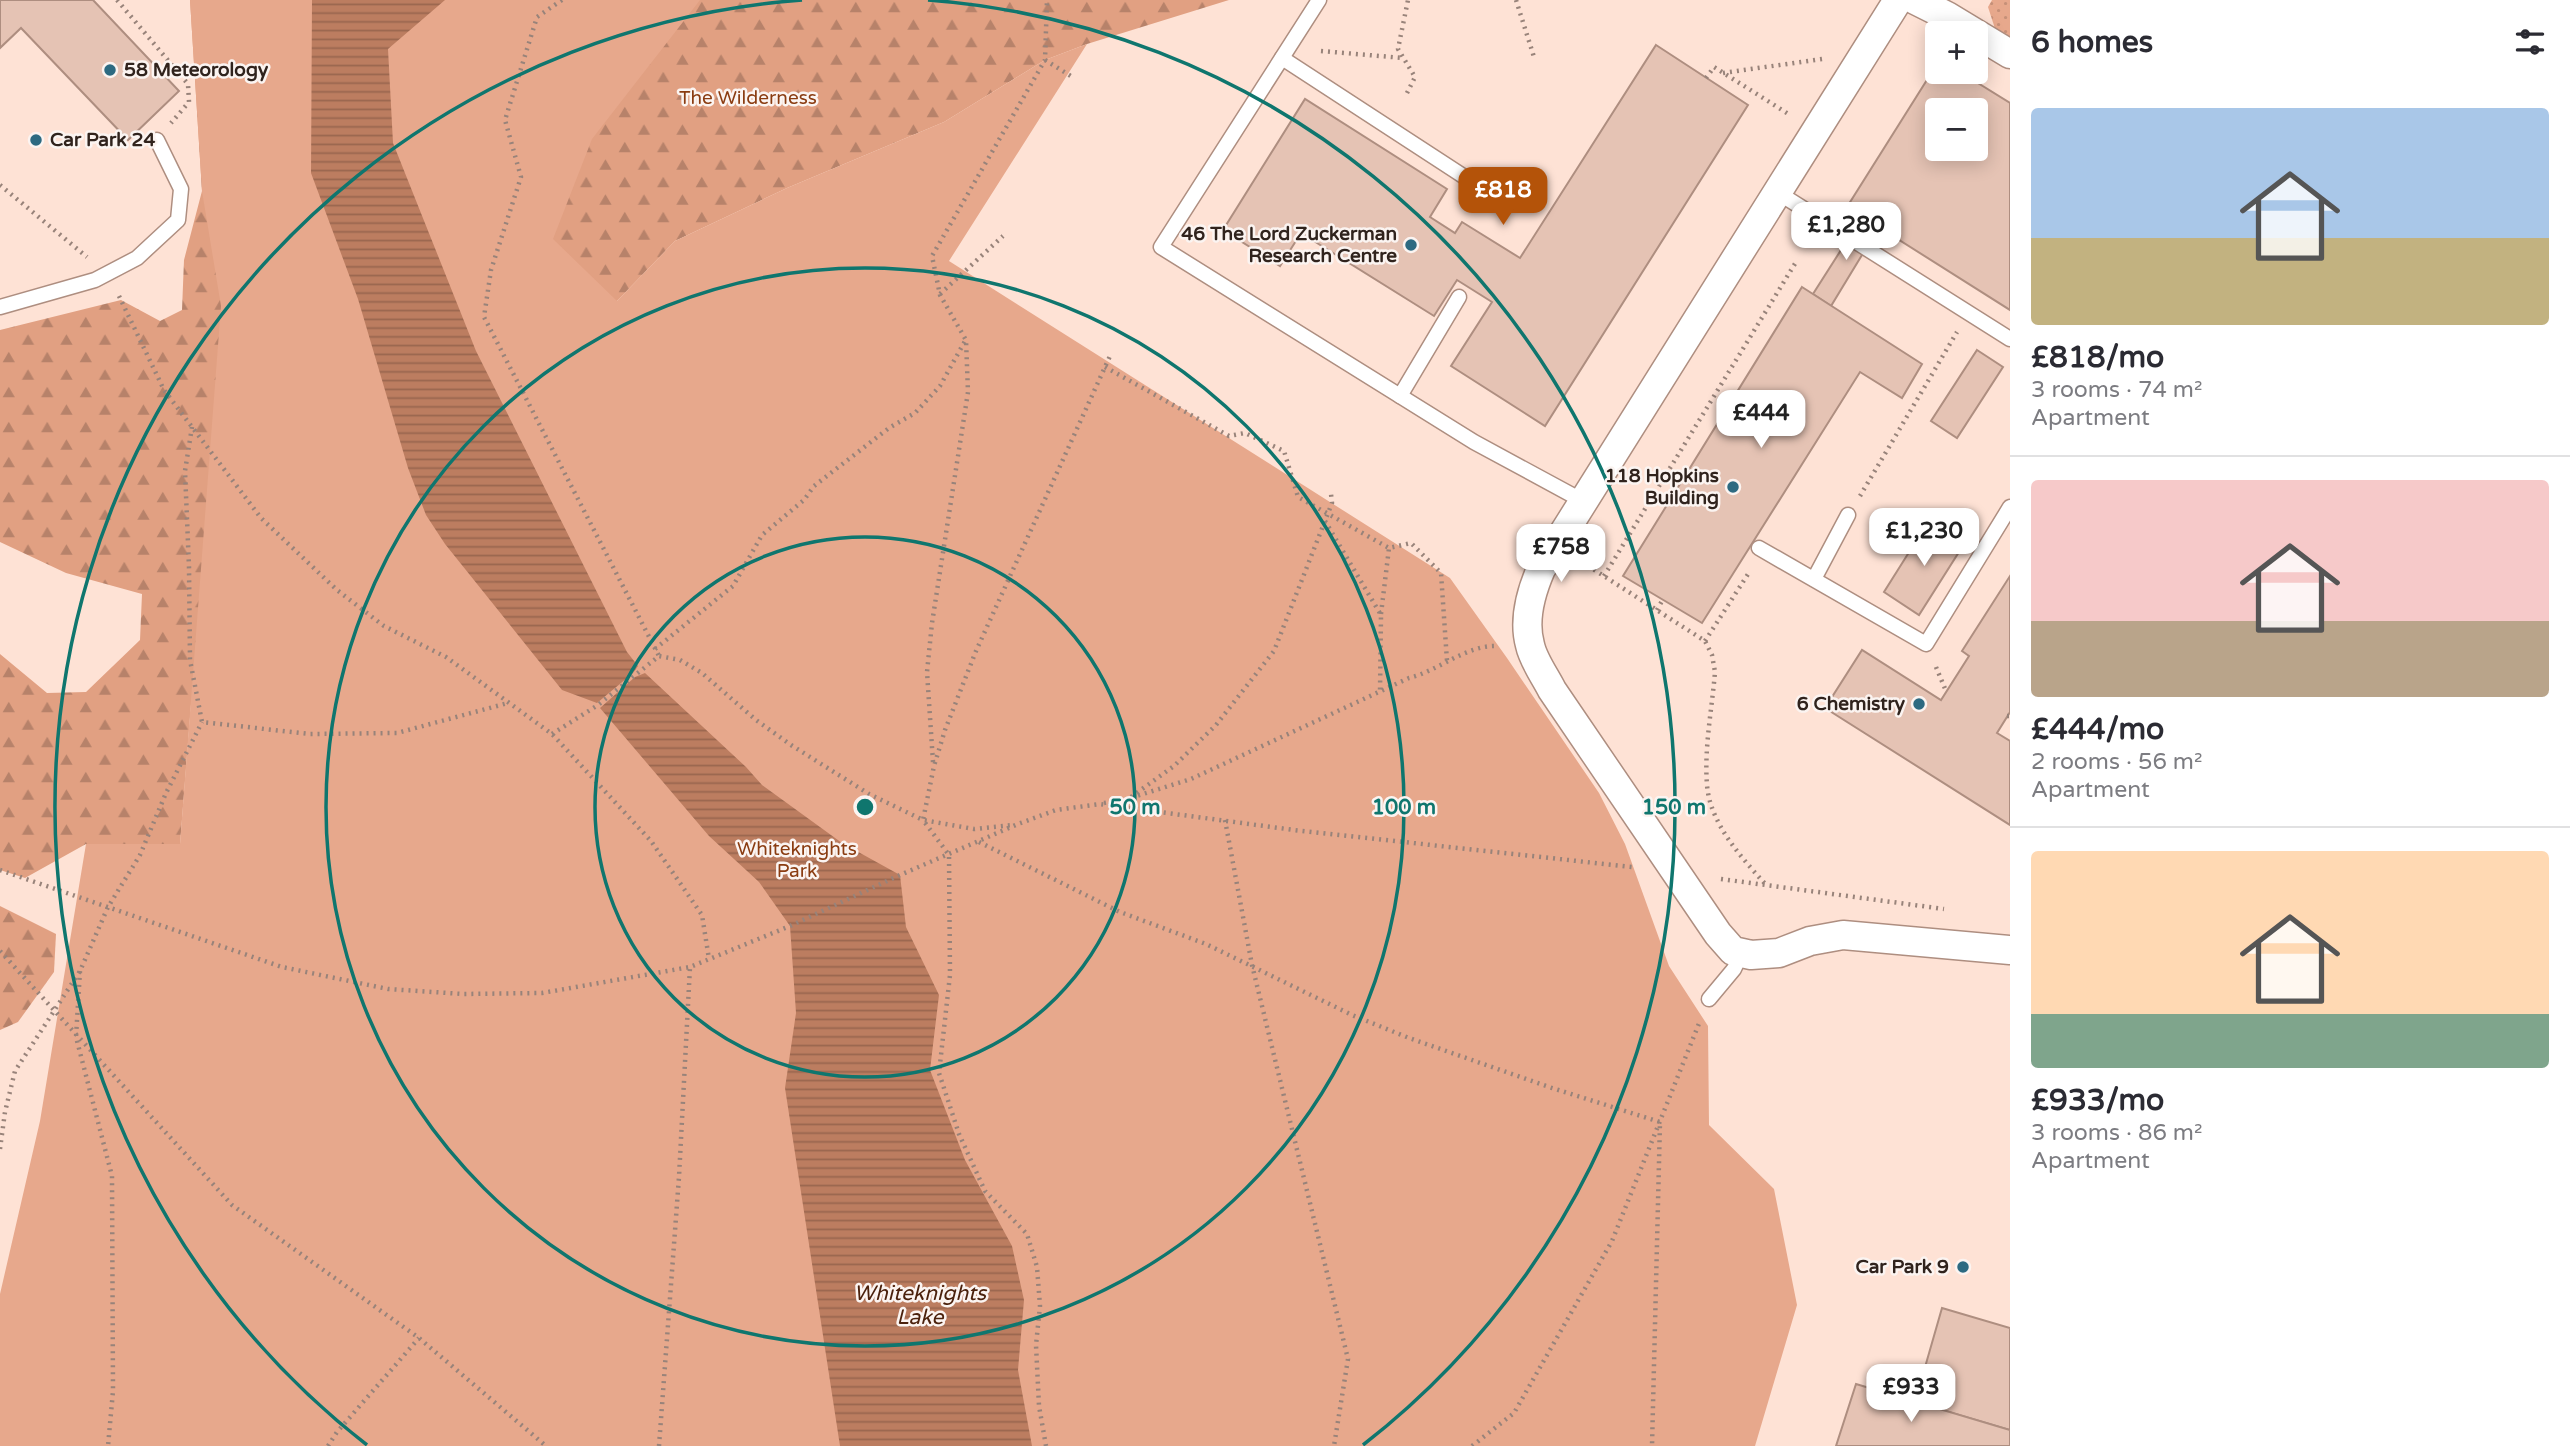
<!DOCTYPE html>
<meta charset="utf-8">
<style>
:root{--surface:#fff;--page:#f7f7f7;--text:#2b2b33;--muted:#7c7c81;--line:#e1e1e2;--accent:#b45309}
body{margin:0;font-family:"Varela Round",sans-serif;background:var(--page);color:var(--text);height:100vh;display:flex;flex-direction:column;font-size:26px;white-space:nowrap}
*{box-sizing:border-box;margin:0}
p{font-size:23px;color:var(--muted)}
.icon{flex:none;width:38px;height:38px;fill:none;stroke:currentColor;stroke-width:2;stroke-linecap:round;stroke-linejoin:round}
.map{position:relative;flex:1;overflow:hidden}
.details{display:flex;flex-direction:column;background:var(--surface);width:560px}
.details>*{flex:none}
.controls{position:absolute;left:1925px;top:21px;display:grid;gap:14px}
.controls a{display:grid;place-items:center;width:63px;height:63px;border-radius:7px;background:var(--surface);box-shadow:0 4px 18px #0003;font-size:35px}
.price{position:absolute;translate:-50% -60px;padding:0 16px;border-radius:14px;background:#fff;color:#222;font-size:23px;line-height:46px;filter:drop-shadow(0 2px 4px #0008)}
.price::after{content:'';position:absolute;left:50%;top:42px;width:21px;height:16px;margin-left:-10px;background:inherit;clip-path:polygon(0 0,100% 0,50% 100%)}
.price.current{background:var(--accent);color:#fff}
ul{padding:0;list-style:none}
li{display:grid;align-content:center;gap:14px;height:371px;padding:0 21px}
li+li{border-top:2px solid var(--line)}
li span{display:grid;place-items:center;height:217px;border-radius:7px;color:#555}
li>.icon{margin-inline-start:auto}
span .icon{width:126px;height:126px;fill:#fffc;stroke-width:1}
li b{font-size:30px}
h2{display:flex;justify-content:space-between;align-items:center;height:84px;padding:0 21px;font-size:30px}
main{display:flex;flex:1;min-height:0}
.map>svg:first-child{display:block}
.grass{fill:url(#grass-dots)}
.forest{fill:url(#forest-firs)}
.green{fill:#e7a88c}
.water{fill:url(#water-rules)}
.building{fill:#e5c3b4;stroke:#ae8e80;stroke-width:2;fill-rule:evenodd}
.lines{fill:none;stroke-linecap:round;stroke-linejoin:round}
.service-casing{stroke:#ae8e80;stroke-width:17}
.minor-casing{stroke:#ae8e80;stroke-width:31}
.path{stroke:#98837a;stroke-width:4.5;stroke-dasharray:2 5;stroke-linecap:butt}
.service{stroke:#fff;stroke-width:14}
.minor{stroke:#fff;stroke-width:28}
.ring{fill:none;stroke:#0f766e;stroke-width:3.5}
.poi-dot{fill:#2d6a81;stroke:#fbf4f1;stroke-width:2.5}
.labels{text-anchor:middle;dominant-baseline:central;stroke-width:5;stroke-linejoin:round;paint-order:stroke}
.poi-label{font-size:19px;font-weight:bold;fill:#30231d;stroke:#fbf4f1;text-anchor:end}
.park-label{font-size:19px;fill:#8a3c11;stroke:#fbf4f1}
.water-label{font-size:21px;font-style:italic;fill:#4b210c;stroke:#fbf4f1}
.centre{fill:#0f766e;stroke:#fbf4f1;stroke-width:3.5}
.ring-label{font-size:21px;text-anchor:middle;font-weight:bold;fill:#0f766e;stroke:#fbf4f1;stroke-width:5;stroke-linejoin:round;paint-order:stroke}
</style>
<main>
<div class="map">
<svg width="2010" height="1446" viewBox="0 0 2010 1446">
<defs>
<pattern id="grass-dots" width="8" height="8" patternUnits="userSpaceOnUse" patternTransform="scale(1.75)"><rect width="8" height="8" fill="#e7a88c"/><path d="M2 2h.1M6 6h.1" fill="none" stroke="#c69078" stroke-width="1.8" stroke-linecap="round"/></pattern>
<pattern id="forest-firs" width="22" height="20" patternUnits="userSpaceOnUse" patternTransform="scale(1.75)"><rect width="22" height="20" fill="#e1a082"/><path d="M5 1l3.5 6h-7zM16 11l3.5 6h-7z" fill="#b7826a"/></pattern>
<pattern id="water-rules" width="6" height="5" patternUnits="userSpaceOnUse" patternTransform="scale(1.75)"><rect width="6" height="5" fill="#bc7d60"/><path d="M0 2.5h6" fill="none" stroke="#99664f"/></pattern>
</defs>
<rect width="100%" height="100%" fill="#fee2d5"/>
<polygon class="grass" points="1992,0 2010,0 2010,45 1998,38 1988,7"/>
<g class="forest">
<polygon points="190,0 312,0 191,704 180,845 86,844 25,878 0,870 0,654 47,693 86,692 140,640 142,594 66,573 0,542 0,330 121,300 160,321 182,310 184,260 202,191"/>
<polygon points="445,0 1229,0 1087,44 1045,60 944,122 787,188 675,241 617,301 545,332"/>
<polygon points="0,906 56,934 54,972 18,1022 0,1030"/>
</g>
<polygon class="green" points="190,0 700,0 592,139 553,239 617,301 675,241 787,188 944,122 1045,60 1087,44 949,261 1450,578 1507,658 1599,793 1625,844 1669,966 1708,1026 1709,1125 1774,1189 1797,1305 1755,1446 0,1446 0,1294 40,1121 86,844 180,844 221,306 202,191"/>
<g class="water">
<polygon points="312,0 445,0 388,49 393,143 476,351 627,652 638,666 633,673 597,703 562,690 445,544 426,515 408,468 358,299 311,173"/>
<polygon points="645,673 746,767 762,785 842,843 900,875 906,927 939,995 930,1070 965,1160 1012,1246 1024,1300 1018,1370 1032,1446 840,1446 785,1088 796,1013 790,926 759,882 709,836 600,708 635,677"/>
</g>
<g class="building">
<polygon points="0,0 93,0 179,91 128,140 21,28 0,48"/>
<polygon points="1656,45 1748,105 1545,426 1451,366 1492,302 1457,280 1434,316 1301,233 1280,266 1223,230 1305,99 1447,189 1430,217 1455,233 1462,222 1520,258"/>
<path d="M1937,64V72H1960L2010,103V310L1847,207ZM1937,110H1976V149H1937Z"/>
<polygon points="1862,217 1879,227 1831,306 1813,294"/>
<polygon points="1802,287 1922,364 1902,398 1860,372 1702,623 1623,576"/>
<polygon points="1977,350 2003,367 1957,438 1931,421"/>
<polygon points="1928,522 1964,544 1919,615 1884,592"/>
<polygon points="2010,576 2010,712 1997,733 2010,741 2010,825 1825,708 1862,650 1941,700 1969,656 1962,651"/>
<polygon points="1942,1308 2010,1328 2010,1430 1915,1402"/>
<polygon points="1856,1384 2010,1430 2010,1446 1836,1446"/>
</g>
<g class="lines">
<g class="service-casing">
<g id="service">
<polyline points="1319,0 1161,247 1474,442 1583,501"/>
<polyline points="1282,58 1503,202"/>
<polyline points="1777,192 2010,339"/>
<polyline points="0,307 95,280 137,258 178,220 181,189 157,140"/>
<polyline points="1400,396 1459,297"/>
<polyline points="1759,548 1926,644 2010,507"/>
<polyline points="1814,579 1848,515"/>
<polyline points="1709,999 1734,969 1741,954"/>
</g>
</g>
<g class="minor-casing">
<g id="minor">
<path d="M1898,0L1541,569C1531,592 1523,620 1530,645C1533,660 1545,676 1552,690L1718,934L1733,951L1751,955L1779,953L1810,941L1843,935L2010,950"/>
<polyline points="1915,0 1947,16 2010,54"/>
</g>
</g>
<g class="path">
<polyline points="117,0 188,84 189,102 171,123"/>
<polyline points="562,0 537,17 505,120 521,177 491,270 484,317 659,656"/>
<polyline points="1516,0 1534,57"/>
<polyline points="1321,51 1403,58"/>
<polyline points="1045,60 1074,78"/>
<polyline points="1723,73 1822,59"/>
<polyline points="1706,78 1714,67 1790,115"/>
<polyline points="1407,93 1415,77 1398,49 1408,0"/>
<polyline points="0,185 87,257"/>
<polyline points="940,294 1003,236"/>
<polyline points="119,296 164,390 261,518 337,590 384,626 446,657 552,734 651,841 702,915 709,959"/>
<polyline points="1105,367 1229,436 1245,433 1284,451 1298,497 1389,548 1411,543 1441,573 1447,661"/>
<polyline points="192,427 185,471 189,567 190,660 202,722 310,734 397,733 508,703"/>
<polyline points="1860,496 1957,332"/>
<polyline points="1325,521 1381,615 1380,692"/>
<path d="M1582,562L1705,641L1712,655L1715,672C1712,709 1704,748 1707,785C1710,824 1742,858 1767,886"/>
<polyline points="1604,576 1796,262"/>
<polyline points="1657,610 1663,599"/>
<polyline points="1381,614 1389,548"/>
<polyline points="1705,641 1750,571"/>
<polyline points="655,649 733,586 762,535 804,500 814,486 889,428 915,413 940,386 965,341"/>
<polyline points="1936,667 1946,691"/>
<polyline points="2007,716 2010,716"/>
<polyline points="552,734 598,705 659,656 680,660 702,673 756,720 791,745 869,794 923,820 974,829 1013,825"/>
<polyline points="933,762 927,672 932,623 968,392 966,340 940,295 932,256 1045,60 1047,0"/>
<polyline points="1131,797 1174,766 1216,725 1274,651 1332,503 1331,494"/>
<path d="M1104,803L1127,799L1191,779L1409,678C1438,671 1466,645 1497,646"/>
<polyline points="1225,820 1252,965 1348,1359 1334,1446"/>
<polyline points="979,842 1120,912 1206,944 1352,1015 1409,1038 1552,1088 1660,1122 1652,1446"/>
<polyline points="0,870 282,967 388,989 463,994 542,993 690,967 790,926 900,875 1018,824 1056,810 1100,804 1294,830 1632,867"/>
<polyline points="1721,879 1944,909"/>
<polyline points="0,951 232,1205 419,1338 546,1446"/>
<polyline points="80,971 76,1037 112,1176 113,1391 108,1446"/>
<polyline points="0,1149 5,1112 15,1071 80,971 108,907 140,855 166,793 202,722"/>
<polyline points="328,1446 337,1432 419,1338"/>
<polyline points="659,1446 679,1177 690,967"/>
<polyline points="1046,1446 1039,1406 1036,1345 1040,1306 1037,1267 1027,1234 985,1191 959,1134 939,1073 950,975 949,855 923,820 934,766 945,730 976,651 1110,356"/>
<polyline points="1472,1446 1514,1413 1612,1241 1700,1021"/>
</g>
<use href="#service" class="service"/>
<use href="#minor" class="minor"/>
</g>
<g class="ring">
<circle cx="865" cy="807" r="270"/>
<circle cx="865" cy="807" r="539"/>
<path d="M367 1445A809 809 0 0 1 802 0M928 0A809 809 0 0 1 1363 1445"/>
</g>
<g class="poi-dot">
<circle cx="110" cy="70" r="7"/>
<circle cx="36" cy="140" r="7"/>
<circle cx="1411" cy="245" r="7"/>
<circle cx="1733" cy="487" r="7"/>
<circle cx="1919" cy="704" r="7"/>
<circle cx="1963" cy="1267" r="7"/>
</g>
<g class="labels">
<g class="poi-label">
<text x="124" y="70" text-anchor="start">58 Meteorology</text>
<text x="50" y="140" text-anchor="start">Car Park 24</text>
<text x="1397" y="234">46 The Lord Zuckerman<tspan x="1397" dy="22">Research Centre</tspan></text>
<text x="1719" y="476">118 Hopkins<tspan x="1719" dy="22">Building</tspan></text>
<text x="1905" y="704">6 Chemistry</text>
<text x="1949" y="1267">Car Park 9</text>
</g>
<g class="park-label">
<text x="748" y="98">The Wilderness</text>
<text x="797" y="849">Whiteknights<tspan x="797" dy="22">Park</tspan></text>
</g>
<g class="water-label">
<text x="920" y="1293">Whiteknights<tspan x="920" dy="24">Lake</tspan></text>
</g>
</g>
<circle cx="865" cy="807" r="10" class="centre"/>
<g class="ring-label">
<text x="1135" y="814">50 m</text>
<text x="1404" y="814">100 m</text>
<text x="1674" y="814">150 m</text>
</g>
</svg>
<div class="controls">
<a>+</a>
<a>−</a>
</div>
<b class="price current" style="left:1503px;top:227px">£818</b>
<b class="price" style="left:1846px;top:262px">£1,280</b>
<b class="price" style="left:1761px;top:450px">£444</b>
<b class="price" style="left:1924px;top:568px">£1,230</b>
<b class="price" style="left:1561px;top:584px">£758</b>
<b class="price" style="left:1911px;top:1424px">£933</b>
</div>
<section class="details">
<h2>6 homes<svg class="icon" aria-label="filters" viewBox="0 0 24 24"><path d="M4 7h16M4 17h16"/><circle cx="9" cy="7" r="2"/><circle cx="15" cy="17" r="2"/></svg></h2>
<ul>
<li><span style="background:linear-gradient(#a9c7e8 60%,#c2b280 0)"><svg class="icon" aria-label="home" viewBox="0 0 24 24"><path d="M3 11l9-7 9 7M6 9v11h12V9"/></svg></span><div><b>£818/mo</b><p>3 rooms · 74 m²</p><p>Apartment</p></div></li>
<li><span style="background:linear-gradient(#f6c9c9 65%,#b9a48a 0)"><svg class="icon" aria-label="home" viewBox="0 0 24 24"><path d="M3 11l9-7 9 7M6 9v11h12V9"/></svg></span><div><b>£444/mo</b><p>2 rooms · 56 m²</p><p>Apartment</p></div></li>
<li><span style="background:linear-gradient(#ffd9b3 75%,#7fa58c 0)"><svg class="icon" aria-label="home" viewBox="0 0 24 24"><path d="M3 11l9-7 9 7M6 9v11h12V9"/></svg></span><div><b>£933/mo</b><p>3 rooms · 86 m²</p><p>Apartment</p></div></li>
</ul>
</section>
</main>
